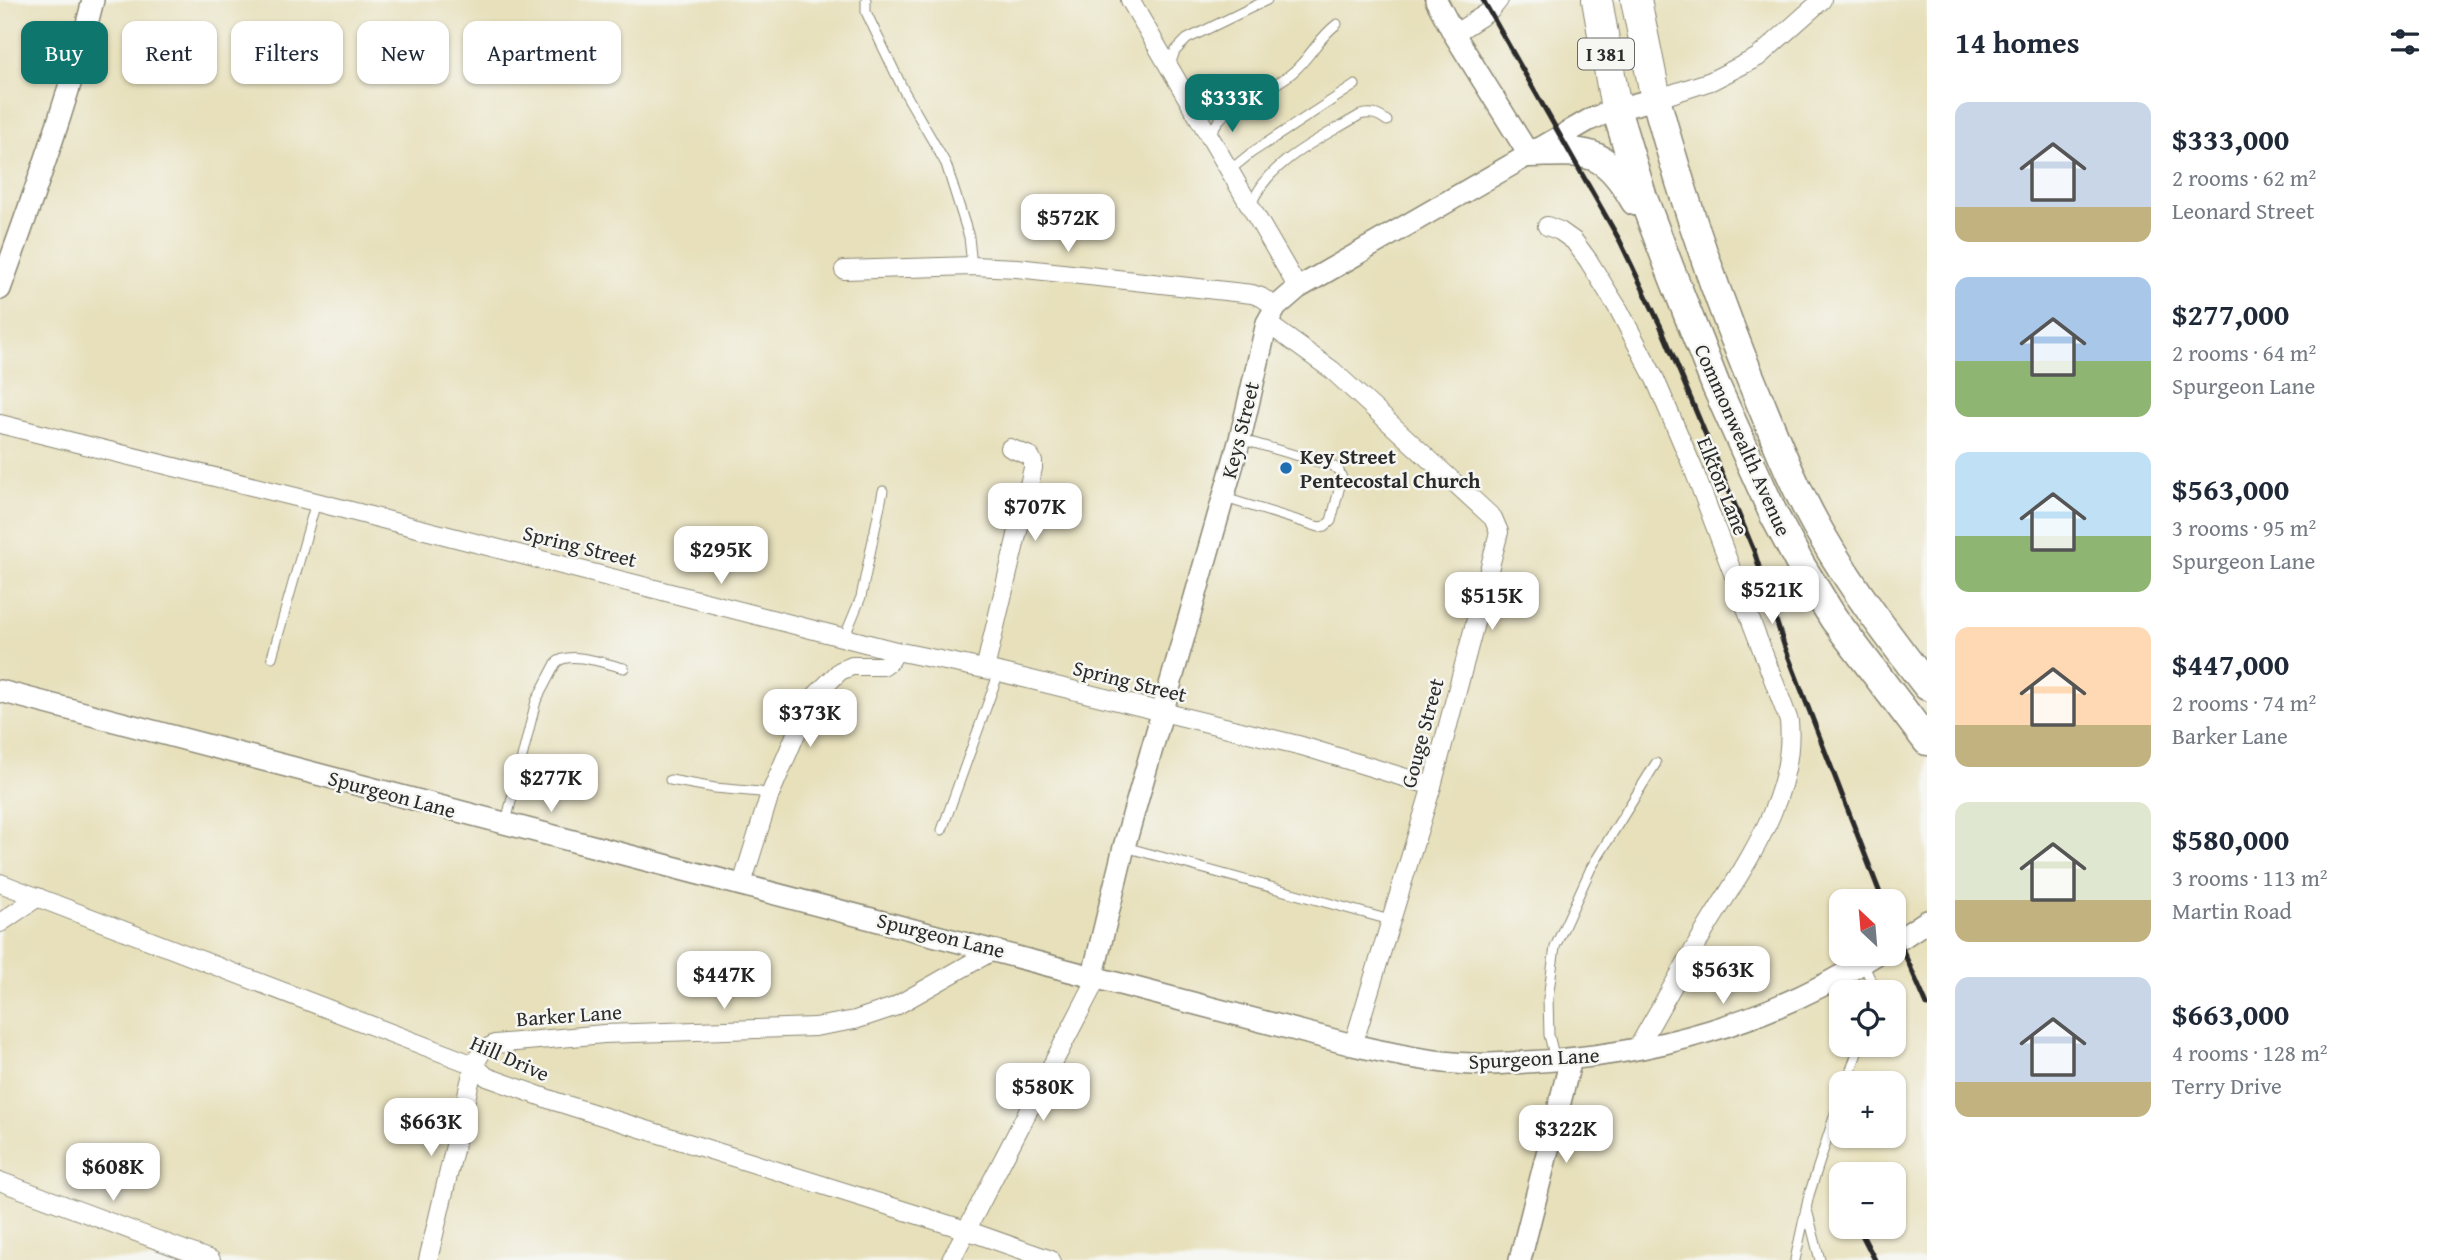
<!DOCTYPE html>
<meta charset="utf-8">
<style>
:root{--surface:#fff;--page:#f2f2f3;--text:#1f2937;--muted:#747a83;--accent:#0f766e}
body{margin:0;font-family:"Gentium Book Plus",serif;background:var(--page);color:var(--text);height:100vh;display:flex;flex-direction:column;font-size:26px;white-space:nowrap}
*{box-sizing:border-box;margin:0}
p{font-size:23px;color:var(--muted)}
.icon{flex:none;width:38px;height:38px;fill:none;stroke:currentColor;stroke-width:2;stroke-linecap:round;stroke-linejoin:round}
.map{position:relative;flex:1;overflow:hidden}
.panel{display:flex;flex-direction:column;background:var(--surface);width:525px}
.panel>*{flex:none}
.hud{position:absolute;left:21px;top:21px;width:665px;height:63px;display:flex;gap:14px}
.needle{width:46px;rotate:334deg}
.controls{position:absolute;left:1829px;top:889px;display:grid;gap:14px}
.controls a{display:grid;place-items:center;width:77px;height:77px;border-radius:14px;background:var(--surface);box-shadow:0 2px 5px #0004;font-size:35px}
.price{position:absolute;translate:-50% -60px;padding:0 16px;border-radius:14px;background:#fff;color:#222;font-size:23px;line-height:46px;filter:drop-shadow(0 2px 4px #0008)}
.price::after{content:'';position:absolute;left:50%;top:42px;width:21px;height:16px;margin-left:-10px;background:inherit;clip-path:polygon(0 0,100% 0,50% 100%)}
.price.active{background:var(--accent);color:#fff}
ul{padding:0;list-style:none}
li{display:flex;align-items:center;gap:21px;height:175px;padding:0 28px}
li span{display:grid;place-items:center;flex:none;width:196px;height:140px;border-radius:14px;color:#555}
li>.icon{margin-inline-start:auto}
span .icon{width:84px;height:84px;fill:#fffc;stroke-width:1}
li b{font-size:30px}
h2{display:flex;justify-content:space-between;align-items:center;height:84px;padding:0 28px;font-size:30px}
.tag{padding:0 24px;border-radius:14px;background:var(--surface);box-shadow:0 2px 5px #0004;font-size:24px;line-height:63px}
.tag.active{background:var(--accent);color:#fff}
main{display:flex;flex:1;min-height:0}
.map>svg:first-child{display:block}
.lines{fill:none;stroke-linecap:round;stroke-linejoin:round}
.service-casing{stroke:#898673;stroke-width:11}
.minor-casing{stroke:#898673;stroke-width:20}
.tertiary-casing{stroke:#898673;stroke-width:24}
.trunk-casing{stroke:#898673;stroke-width:31}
.motorway-casing{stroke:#898673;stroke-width:32}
.service{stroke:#fff;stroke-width:9}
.minor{stroke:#fff;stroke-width:18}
.tertiary{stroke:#fff;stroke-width:21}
.trunk{stroke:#fff;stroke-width:28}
.motorway{stroke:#fff;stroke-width:30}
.rail{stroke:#2b2b2b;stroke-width:5}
.poi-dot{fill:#1f6fb2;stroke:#f6f6f2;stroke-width:2.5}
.labels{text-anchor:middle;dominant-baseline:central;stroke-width:5;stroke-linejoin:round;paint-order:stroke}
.shield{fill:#f6f6f2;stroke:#686867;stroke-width:2}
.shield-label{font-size:19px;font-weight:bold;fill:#2b2b2b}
.street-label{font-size:21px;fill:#2b2b2b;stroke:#f6f6f2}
.poi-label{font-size:21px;font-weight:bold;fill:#2b2b2b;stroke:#f6f6f2;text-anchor:start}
</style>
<main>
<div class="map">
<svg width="1927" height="1260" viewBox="0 0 1927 1260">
<rect width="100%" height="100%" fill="#f6f6f2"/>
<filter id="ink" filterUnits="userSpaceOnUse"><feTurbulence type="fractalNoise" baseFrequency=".0143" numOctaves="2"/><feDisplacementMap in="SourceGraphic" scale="14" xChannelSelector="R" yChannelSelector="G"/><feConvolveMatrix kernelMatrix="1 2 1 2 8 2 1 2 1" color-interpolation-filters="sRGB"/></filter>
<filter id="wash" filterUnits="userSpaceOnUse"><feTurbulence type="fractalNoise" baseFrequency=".00686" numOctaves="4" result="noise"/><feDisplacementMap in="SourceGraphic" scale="28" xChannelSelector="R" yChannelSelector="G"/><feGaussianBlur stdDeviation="1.57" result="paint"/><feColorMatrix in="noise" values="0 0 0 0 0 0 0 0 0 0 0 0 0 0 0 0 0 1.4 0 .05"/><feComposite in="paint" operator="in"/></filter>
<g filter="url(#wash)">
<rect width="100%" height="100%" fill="#e7e0bb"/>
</g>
<g filter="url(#ink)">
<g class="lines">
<g class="service-casing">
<g id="service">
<polyline points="866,0 866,12 904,91 946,164 969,237 972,266"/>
<polyline points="1170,65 1175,51 1187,39 1267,0"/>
<path d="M1210,135C1225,100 1266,95 1292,73C1310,58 1318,38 1337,24"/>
<polyline points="1230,170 1251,153 1355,85"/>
<path d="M1251,205C1269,160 1322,138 1360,115C1371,112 1378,114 1387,121"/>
<polyline points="1225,498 1319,527 1325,526 1331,521 1342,478 1339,471 1333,466 1240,439"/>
<polyline points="844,638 861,597 883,491"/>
<polyline points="272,657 316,502"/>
<polyline points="670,780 715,788 760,792 769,797"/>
<path d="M506,822L536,701L556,663C569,650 607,664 624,668"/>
<polyline points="942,830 999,672"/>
<polyline points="1125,847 1390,920"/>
<polyline points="1863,963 1876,992"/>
<polyline points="1555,1059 1549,1035 1548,998 1555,947 1591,868 1656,763"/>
<polyline points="1846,1083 1860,1045"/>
<polyline points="1807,1210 1820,1260"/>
<polyline points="1795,1260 1809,1195 1841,1095"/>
</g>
</g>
<g class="minor-casing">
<g id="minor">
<polyline points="1130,0 1298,288"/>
<polyline points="1454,34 1490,11 1499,0"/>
<polyline points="1656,99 1711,81 1758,57 1822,0"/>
<path d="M1547,226L1560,231L1574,241L1588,260L1619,310L1655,379L1693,468L1789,721C1796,799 1742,868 1704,932C1681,971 1659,1010 1637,1049"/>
<polyline points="844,270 972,266 1017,268 1252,294 1261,297 1276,307"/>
<polyline points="1267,323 1332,370 1493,518 1499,532 1432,786 1353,1045"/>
<polyline points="0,424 316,502 896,651 999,672 1302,746 1432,786"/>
<polyline points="985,669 1033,468 1033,462 1030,456 1010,448"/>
<polyline points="0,883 474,1065 487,1077 554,1101 966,1230 1051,1260"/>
<polyline points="742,884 769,797 810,701 840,671 852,666 883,666 891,660 896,651"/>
<polyline points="0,923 38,897"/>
<polyline points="2,1182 211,1260"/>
<polyline points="428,1260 474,1065 483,1050 495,1044 604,1034 815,1027 855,1020 894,1007 996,949"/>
<polyline points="951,1260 1092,988 1093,975"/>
</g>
</g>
<g class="tertiary-casing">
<g id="tertiary">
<polyline points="1436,0 1454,34 1528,153"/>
<path d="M0,289C34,194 69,99 93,0"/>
<path d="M0,691C451,810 903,924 1353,1045C1393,1054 1433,1063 1473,1064C1491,1065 1509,1063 1526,1062C1651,1056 1772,1022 1877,954"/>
<polyline points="1894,943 1927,921"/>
<polyline points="1093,975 1124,847 1240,439 1267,323 1276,307 1298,288 1589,120 1616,109 1656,99"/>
<polyline points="1520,1260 1571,1059"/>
</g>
</g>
<g class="trunk-casing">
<g id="trunk">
<path d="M1656,99C1684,203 1719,304 1761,404C1779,448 1797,493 1821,534C1852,588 1889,637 1927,686"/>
<polyline points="1616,109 1643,198 1670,269 1716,386 1773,513 1800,564 1834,619 1927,741"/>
<path d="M1528,153C1587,152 1603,145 1635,201"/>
</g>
</g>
<g class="motorway-casing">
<g id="motorway">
<polyline points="1597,0 1616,109"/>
<polyline points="1636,0 1656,99"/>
</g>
</g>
<use href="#service" class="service"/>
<use href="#minor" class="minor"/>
<use href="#tertiary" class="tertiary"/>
<use href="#trunk" class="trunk"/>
<use href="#motorway" class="motorway"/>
<g class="rail">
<polyline points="1483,0 1620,241 1661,327 1754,551 1784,645 1883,901"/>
<polyline points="1894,930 1927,1005"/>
<polyline points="1858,1227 1875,1260"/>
</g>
</g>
</g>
<circle class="poi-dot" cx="1286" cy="468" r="7"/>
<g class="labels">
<rect class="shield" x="1578" y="38.5" width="56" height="31" rx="5"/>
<g class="shield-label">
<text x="1606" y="54">I 381</text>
</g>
<g class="street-label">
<text transform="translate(1240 430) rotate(-76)">Keys Street</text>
<text transform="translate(1743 440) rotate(66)">Commonwealth Avenue</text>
<text transform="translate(1723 486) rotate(68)">Elkton Lane</text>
<text transform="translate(580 546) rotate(14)">Spring Street</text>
<text transform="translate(1130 681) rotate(14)">Spring Street</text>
<text transform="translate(1422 733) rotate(-75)">Gouge Street</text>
<text transform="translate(392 794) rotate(15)">Spurgeon Lane</text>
<text transform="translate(941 935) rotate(14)">Spurgeon Lane</text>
<text transform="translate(569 1015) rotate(-4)">Barker Lane</text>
<text transform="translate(510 1058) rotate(24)">Hill Drive</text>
<text transform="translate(1534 1058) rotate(-3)">Spurgeon Lane</text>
</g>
<g class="poi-label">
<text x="1300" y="456">Key Street<tspan x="1300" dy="24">Pentecostal Church</tspan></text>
</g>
</g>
</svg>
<div class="controls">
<a><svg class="needle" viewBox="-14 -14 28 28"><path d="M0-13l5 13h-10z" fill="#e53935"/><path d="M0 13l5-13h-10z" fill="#747a83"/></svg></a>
<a><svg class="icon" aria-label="locate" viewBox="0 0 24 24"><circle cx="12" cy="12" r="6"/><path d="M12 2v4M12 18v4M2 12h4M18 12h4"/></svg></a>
<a>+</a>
<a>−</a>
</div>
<b class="price active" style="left:1232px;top:134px">$333K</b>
<b class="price" style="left:1068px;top:254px">$572K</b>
<b class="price" style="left:1035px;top:543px">$707K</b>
<b class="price" style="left:721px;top:586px">$295K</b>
<b class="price" style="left:1772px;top:626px">$521K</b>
<b class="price" style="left:1492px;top:632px">$515K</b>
<b class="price" style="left:810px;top:749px">$373K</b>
<b class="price" style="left:551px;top:814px">$277K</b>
<b class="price" style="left:1723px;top:1006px">$563K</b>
<b class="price" style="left:724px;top:1011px">$447K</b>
<b class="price" style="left:1043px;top:1123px">$580K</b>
<b class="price" style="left:431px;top:1158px">$663K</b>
<b class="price" style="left:1566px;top:1165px">$322K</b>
<b class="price" style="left:113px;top:1203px">$608K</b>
<div class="hud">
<a class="tag active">Buy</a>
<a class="tag">Rent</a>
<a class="tag">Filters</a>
<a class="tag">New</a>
<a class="tag">Apartment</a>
</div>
</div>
<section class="panel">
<h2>14 homes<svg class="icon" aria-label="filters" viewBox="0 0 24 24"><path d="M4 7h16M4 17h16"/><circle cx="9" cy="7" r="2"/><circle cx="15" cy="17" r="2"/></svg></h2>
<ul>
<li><span style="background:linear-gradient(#c9d6e8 75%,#c2b280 0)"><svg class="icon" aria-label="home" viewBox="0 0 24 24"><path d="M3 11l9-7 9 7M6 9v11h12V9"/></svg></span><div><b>$333,000</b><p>2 rooms · 62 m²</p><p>Leonard Street</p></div></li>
<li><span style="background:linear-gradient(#a9c7e8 60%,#8fb573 0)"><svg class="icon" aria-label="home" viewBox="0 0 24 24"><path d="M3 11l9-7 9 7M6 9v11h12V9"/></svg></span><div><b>$277,000</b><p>2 rooms · 64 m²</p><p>Spurgeon Lane</p></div></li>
<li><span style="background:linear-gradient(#bfe0f5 60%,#8fb573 0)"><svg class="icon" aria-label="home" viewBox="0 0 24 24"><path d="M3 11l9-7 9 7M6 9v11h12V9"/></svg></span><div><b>$563,000</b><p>3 rooms · 95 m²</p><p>Spurgeon Lane</p></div></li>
<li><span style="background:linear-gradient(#ffd9b3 70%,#c2b280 0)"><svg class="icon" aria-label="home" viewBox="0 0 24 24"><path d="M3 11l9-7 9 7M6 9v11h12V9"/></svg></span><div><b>$447,000</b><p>2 rooms · 74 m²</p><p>Barker Lane</p></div></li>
<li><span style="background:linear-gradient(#dfe7d0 70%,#c2b280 0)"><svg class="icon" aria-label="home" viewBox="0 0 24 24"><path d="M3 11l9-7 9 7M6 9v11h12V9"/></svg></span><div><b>$580,000</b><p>3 rooms · 113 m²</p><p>Martin Road</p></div></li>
<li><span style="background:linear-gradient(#c9d6e8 75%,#c2b280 0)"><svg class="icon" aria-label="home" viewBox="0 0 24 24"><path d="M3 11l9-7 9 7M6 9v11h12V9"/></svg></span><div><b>$663,000</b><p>4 rooms · 128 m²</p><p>Terry Drive</p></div></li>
</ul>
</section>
</main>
